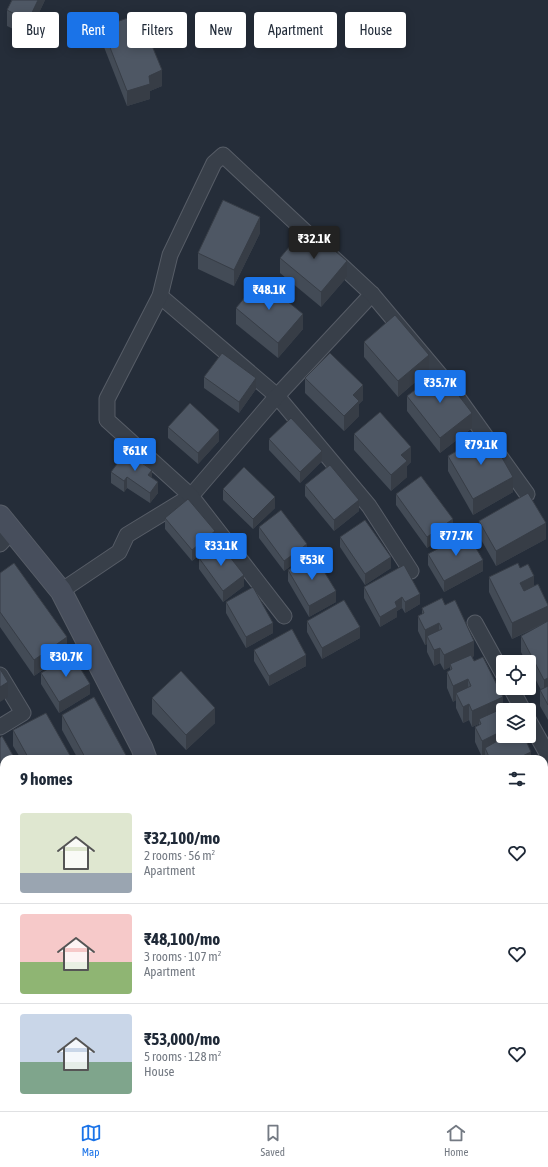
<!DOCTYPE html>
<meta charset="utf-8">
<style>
:root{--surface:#fff;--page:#f6f6f7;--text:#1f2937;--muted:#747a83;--line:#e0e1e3;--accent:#1a73e8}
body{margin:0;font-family:"Asap Condensed",sans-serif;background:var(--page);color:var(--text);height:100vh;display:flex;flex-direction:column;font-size:15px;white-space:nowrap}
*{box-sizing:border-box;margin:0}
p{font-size:13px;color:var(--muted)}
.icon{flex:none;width:22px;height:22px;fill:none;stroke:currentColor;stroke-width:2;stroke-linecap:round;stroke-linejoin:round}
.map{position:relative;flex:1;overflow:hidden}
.details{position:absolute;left:0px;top:755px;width:548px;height:356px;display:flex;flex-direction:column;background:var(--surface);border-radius:12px 12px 0 0;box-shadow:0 2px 10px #0003}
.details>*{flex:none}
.banner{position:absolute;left:12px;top:12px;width:524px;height:36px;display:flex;gap:8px}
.tools{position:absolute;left:496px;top:655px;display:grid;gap:8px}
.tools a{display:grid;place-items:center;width:40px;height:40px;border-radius:4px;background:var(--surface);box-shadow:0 2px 10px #0003;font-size:20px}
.price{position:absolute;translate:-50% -34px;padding:0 9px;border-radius:4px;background:var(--accent);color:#fff;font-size:13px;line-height:26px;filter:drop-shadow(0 1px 2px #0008)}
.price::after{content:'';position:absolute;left:50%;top:24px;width:12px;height:9px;margin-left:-6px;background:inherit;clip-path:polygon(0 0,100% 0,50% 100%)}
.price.current{background:#222;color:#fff}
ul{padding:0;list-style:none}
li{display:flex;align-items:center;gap:12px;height:100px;padding:0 20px}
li+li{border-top:1px solid var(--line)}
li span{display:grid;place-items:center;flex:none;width:112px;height:80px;border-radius:4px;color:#555}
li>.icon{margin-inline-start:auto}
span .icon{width:48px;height:48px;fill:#fffc;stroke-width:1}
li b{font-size:17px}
h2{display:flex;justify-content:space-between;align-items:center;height:48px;padding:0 20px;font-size:17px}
.chip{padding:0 14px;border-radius:4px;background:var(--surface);box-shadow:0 2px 10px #0003;font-size:14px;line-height:36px}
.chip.current{background:var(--accent);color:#fff}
.menu{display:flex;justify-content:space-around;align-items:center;height:56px;border-top:1px solid var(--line);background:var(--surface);font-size:11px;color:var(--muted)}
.menu a{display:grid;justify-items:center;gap:2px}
.menu .current{color:var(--accent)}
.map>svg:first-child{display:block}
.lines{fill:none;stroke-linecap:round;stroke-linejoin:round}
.street-casing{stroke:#575d67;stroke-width:17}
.secondary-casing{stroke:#575d67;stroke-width:23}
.street{stroke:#383f49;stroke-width:15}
.secondary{stroke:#474e5c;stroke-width:21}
.wall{fill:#434b56}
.shaded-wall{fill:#373d46}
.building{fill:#4e5764;stroke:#373d46}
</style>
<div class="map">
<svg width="548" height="1111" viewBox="0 0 548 1111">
<rect width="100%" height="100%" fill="#252d39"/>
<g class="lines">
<g class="street-casing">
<g id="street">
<polyline points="160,296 277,396 369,506 411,571"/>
<polyline points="0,544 12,531"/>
<polyline points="61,591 119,552 127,535 191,496 277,396 372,294"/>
<polyline points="284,616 191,496 107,420 107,399 160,296 170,255 214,163 223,155 372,294 451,388 527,494"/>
<polyline points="475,623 503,674"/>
<polyline points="0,675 23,713 0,727"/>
<polyline points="511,688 523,710"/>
<polyline points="529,721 548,755"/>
<polyline points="544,1027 548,1023"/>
<polyline points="371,1111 388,1107"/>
</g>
</g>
<g class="secondary-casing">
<g id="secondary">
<polyline points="0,516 61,591 142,748 146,759"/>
<polyline points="258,1107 259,1111"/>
</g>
</g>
<use href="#street" class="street"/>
<use href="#secondary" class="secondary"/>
</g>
<g class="wall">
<polygon points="12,0 45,0 28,36 7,26 7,10"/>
<polygon points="102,27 162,86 150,91 150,99 127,106 102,42"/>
<polygon points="260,233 234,286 198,269 198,253"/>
<polygon points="280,258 347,277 321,307 280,273"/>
<polygon points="236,308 303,329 278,358 236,324"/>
<polygon points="364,342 429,370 398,397 364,357"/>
<polygon points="204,377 256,389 239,413 204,388"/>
<polygon points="305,378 363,400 359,404 359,416 344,431 305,393"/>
<polygon points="407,396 472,428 440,453 407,411"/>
<polygon points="168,427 219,441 198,464 168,438"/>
<polygon points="354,434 411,462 407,466 407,477 391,491 354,450"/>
<polygon points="269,439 322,461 300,483 269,450"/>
<polygon points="448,456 513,492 473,515 448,471"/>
<polygon points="111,472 152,478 158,493 150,503 127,488 124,492 111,483"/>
<polygon points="305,485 359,511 334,531 305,496"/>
<polygon points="223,489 275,508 253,529 223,500"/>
<polygon points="396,494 453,529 427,548 396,505"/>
<polygon points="165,518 215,541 192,561 165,529"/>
<polygon points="479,521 546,539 496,566 479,536"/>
<polygon points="259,527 307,554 284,571 259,538"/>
<polygon points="340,537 391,568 365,585 340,547"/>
<polygon points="428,554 483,571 444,592 428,565"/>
<polygon points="199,558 244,586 223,602 199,569"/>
<polygon points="404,565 420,604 405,613 402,608 397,611 397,617 380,627 364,598 364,587"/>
<polygon points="520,568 548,605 548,720 540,706 540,690 541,690 529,667 529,662 526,662 521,652 521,636 544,624 512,639 489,592 489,577"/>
<polygon points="288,570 336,602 309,617 288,581"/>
<polygon points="0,573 67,653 34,676 0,627"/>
<polygon points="226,602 273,633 246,648 226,613"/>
<polygon points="445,605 474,656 472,657 503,712 501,713 531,759 485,759 485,755 482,757 475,742 475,727 479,725 479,724 472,727 469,720 463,723 456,708 456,700 453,702 447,688 447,672 450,670 450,667 444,670 440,663 434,666 427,652 427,644 425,645 418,631 418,616 422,614 422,608"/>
<polygon points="307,621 360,638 322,659 307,632"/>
<polygon points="254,650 306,666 269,686 254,661"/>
<polygon points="41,673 90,694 59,713 41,684"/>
<polygon points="152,698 215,723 186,750 152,714"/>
<polygon points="62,715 128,759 78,759 62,730"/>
<polygon points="13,730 72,759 21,759 13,746"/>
<polygon points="0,738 4,759 4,833 0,826"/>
<polygon points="544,778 548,786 548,891 544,884"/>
</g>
<g class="shaded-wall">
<polygon points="38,0 45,0 28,36 28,21"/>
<polygon points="162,70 162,86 150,91 150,99 127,106 127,91 149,76"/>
<polygon points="260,217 260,233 234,286 234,270"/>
<polygon points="347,261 347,277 321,307 321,292"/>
<polygon points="303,314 303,329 278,358 278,343"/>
<polygon points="429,355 429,370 398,397 398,381"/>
<polygon points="256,378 256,389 239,413 239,402"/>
<polygon points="363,385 363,400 359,404 359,416 344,431 344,416 353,395"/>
<polygon points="472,413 472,428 440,453 440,438"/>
<polygon points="219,430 219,441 198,464 198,453"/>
<polygon points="411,447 411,462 407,466 407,477 391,491 391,475 401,455"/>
<polygon points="322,451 322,461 300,483 300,472"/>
<polygon points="152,470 152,481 148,475"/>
<polygon points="127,477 127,488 124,492 124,481"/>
<polygon points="513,477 513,492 473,515 473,499"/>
<polygon points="158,482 158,493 150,503 150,493"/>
<polygon points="275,497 275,508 253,529 253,519"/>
<polygon points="359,500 359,511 334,531 334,520"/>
<polygon points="453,519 453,529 427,548 427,537"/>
<polygon points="546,523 546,539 496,566 496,551"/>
<polygon points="215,531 215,541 192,561 192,550"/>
<polygon points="307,544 307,554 284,571 284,561"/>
<polygon points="391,557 391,568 365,585 365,574"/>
<polygon points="483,560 483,571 444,592 444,581"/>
<polygon points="244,575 244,586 223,602 223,591"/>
<polygon points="534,576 534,591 520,598 520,583"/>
<polygon points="336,591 336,602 309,617 309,606"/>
<polygon points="420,594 420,604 405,613 405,602"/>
<polygon points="402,597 402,608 397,611 397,617 380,627 380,617 395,602"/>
<polygon points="548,606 548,621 512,639 512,623"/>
<polygon points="273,623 273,633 246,648 246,637"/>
<polygon points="439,623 439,638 427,636 427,644 425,645 425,630"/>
<polygon points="360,627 360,638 322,659 322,648"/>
<polygon points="67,637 67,653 34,676 34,660"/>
<polygon points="474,641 474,656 451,667 450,664 450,667 444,670 444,655"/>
<polygon points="440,648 440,663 434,666 434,650"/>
<polygon points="306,655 306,666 269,686 269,676"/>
<polygon points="548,678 548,693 544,695 544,680"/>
<polygon points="468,679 468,695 456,693 456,700 453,702 453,686"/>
<polygon points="8,682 8,697 0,702 0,687"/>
<polygon points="90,684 90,694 59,713 59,702"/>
<polygon points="503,697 503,712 480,723 479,719 479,724 472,727 472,711"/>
<polygon points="469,704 469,720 463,723 463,707"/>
<polygon points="215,708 215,723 186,750 186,735"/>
<polygon points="496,734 496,750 485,748 485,755 482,757 482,741"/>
<polygon points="531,752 531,759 516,759"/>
<polygon points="548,814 548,830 544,831 544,816"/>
<polygon points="548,849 548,864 544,867 544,851"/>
<polygon points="519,1107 520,1107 520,1111 512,1111"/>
</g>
<g class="building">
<polygon points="12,0 38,0 28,21 7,10"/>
<polygon points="139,14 162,70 149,76 150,84 127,91 102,27"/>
<polygon points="223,200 260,217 234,270 198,253"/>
<polygon points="306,227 347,261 321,292 280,258"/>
<polygon points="260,279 303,314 278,343 236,308"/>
<polygon points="395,315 429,355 398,381 364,342"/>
<polygon points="222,353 256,378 239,402 204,377"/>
<polygon points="330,353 363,385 353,395 359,401 344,416 305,378"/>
<polygon points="440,371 472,413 440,438 407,396"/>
<polygon points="190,403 219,430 198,453 168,427"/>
<polygon points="380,412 411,447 401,455 407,461 391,475 354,434"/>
<polygon points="291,418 322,451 300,472 269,439"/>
<polygon points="488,433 513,477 473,499 448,456"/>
<polygon points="126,452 152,470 148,475 158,482 150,493 127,477 124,481 111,472"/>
<polygon points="330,465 359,500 334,520 305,485"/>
<polygon points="244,467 275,497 253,519 223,489"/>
<polygon points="421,476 453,519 427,537 396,494"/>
<polygon points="528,493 546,523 496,551 479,521"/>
<polygon points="188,499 215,531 192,550 165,518"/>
<polygon points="281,510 307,544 284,561 259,527"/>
<polygon points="365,520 391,557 365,574 340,537"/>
<polygon points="467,533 483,560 444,581 428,554"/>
<polygon points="219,543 244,575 223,591 199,558"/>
<polygon points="314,555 336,591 309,606 288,570"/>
<polygon points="14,563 67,637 34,660 0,612 0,573"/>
<polygon points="518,563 520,568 528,564 534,576 520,583 524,591 538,584 548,605 548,606 512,623 489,577"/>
<polygon points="404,565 420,594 405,602 402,597 395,602 397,607 380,617 364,587"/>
<polygon points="253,587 273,623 246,637 226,602"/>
<polygon points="442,598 445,605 455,600 474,641 444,655 440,648 434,650 427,636 442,629 439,623 425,630 418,616 424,613 422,608"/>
<polygon points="344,600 360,627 322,648 307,621"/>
<polygon points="548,621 548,678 544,680 521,636"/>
<polygon points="292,629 306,655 269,676 254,650"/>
<polygon points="72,655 90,684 59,702 41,673"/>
<polygon points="471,655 474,661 483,657 503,697 472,711 469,704 463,707 456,693 471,686 468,679 453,686 447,672 452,669 450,664"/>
<polygon points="0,669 8,682 0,687"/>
<polygon points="181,671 215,708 186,735 152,698"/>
<polygon points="548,686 548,705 540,690"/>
<polygon points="94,697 128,759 86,759 62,715"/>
<polygon points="499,710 502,716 503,716 503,736 524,736 531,752 516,759 490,759 485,748 499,740 496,734 482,741 475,727 481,724 479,719"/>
<polygon points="46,713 72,759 29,759 13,730"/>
<polygon points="2,736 15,759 4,759 4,818 0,810 0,738"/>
<polygon points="544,778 548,786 548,814 544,816"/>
<polygon points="548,825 548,849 544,851 544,827"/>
<polygon points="548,859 548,876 544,869 544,862"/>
<polygon points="0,1082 4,1083 4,1107 24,1107 24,1111 0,1111"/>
<polygon points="502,1107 519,1107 512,1111 501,1111 504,1110"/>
</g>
</svg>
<div class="tools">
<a><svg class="icon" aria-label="locate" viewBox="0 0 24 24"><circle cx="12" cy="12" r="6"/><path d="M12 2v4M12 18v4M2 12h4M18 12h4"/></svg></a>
<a><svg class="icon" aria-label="layers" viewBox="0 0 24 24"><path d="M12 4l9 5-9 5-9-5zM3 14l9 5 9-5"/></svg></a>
</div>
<b class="price current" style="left:314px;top:260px">₹32.1K</b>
<b class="price" style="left:269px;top:311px">₹48.1K</b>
<b class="price" style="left:440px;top:404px">₹35.7K</b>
<b class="price" style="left:481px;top:466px">₹79.1K</b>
<b class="price" style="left:135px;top:472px">₹61K</b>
<b class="price" style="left:456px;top:557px">₹77.7K</b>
<b class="price" style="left:221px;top:567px">₹33.1K</b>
<b class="price" style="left:312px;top:581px">₹53K</b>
<b class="price" style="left:66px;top:678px">₹30.7K</b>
<div class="banner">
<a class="chip">Buy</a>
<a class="chip current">Rent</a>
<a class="chip">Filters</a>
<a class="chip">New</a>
<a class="chip">Apartment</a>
<a class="chip">House</a>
</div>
<section class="details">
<h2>9 homes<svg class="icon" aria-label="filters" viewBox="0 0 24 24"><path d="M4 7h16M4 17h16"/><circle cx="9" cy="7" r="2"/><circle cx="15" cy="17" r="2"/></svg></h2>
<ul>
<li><span style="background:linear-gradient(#dfe7d0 75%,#9aa5b1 0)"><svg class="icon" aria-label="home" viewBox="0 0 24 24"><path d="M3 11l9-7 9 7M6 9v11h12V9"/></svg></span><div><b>₹32,100/mo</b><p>2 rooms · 56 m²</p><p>Apartment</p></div><svg class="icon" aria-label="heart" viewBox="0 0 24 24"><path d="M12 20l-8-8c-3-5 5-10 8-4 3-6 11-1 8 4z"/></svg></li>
<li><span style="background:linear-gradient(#f6c9c9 60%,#8fb573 0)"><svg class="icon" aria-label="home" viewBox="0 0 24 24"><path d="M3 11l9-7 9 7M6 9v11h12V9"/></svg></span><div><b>₹48,100/mo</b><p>3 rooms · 107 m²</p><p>Apartment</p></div><svg class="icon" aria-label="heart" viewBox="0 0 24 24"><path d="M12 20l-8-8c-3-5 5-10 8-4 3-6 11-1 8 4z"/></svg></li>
<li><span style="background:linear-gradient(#c9d6e8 60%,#7fa58c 0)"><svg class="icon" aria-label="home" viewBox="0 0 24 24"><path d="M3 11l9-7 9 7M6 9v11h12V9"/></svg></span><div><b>₹53,000/mo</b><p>5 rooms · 128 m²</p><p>House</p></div><svg class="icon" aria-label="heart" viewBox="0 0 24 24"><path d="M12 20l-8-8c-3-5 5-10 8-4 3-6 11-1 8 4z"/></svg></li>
</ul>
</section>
</div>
<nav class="menu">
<a class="current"><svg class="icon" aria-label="map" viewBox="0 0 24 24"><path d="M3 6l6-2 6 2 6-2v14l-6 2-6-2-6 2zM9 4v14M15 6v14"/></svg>Map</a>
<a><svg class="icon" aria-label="saved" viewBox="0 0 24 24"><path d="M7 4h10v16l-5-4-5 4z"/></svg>Saved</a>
<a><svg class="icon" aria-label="home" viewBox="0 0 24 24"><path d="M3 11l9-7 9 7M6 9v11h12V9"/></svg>Home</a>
</nav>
